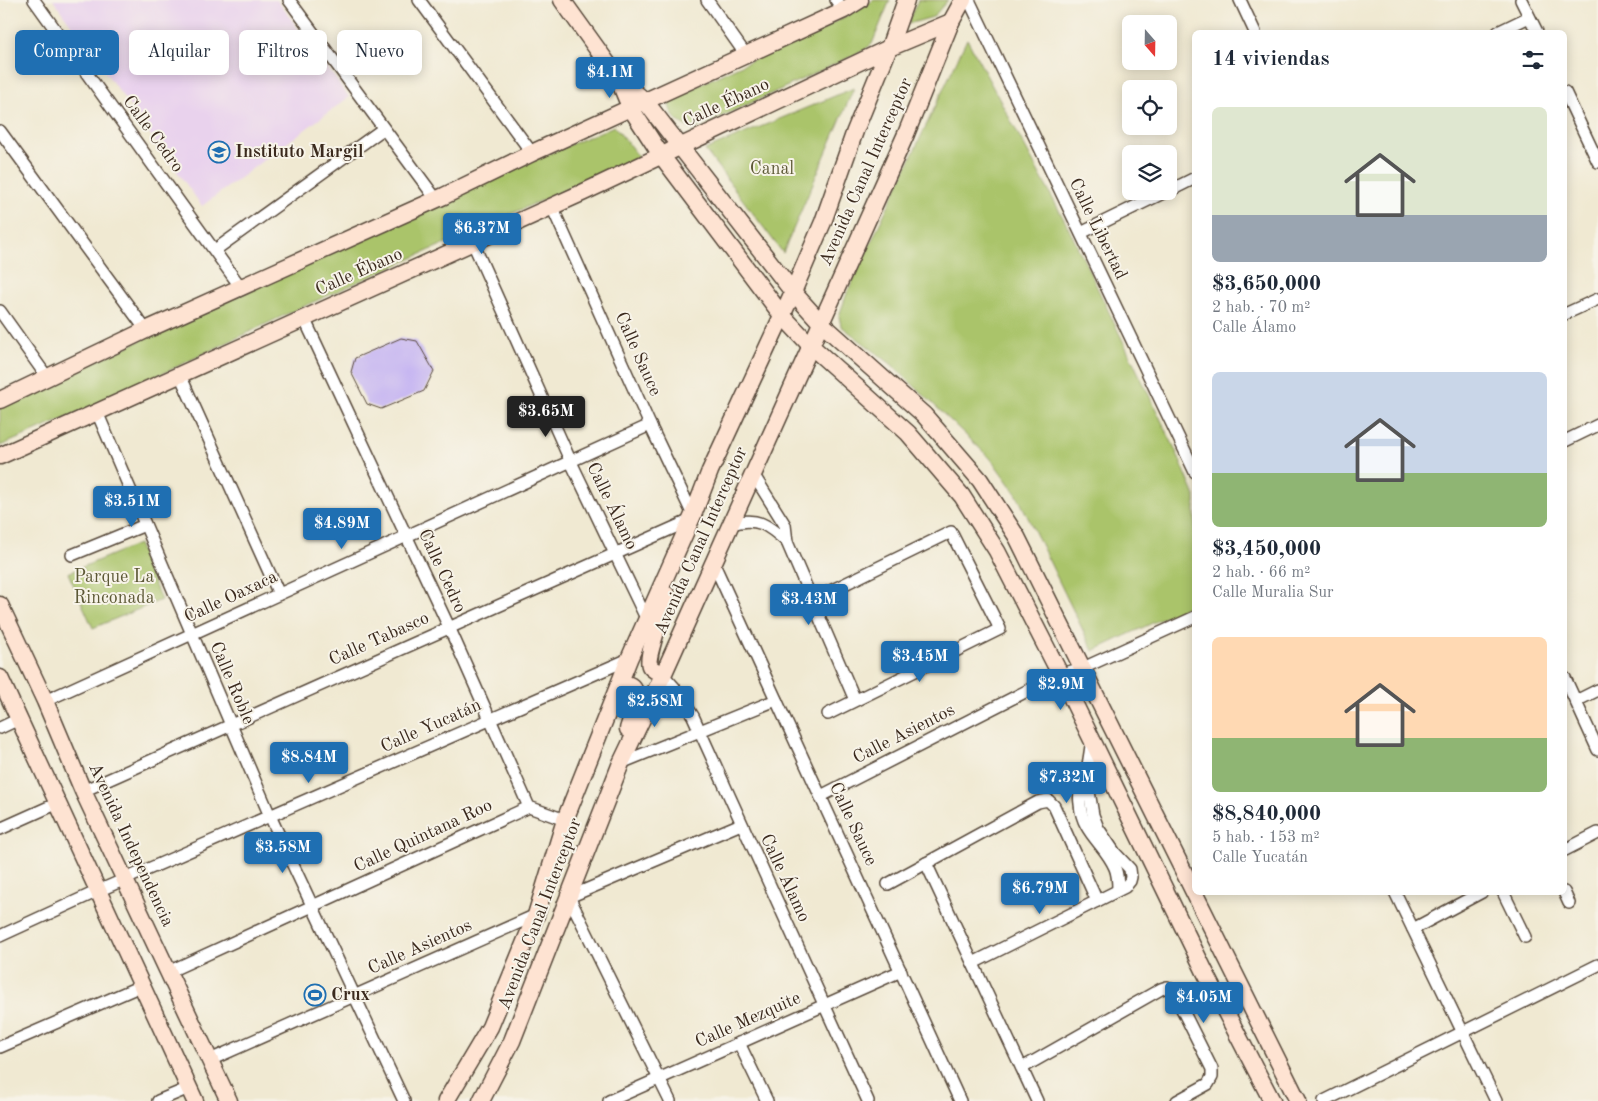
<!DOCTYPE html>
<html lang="es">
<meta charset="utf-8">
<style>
:root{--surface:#fff;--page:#f2f2f3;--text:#1f2937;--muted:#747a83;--accent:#1f6fb2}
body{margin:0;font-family:"Old Standard TT",serif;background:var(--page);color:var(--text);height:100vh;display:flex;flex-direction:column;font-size:19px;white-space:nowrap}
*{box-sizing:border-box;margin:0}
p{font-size:16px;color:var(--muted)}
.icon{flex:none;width:28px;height:28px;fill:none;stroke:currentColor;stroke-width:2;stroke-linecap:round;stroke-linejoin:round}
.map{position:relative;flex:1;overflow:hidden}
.side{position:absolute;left:1192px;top:30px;width:375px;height:865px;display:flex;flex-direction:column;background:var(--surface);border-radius:8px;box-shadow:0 2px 12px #0003}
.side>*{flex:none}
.hud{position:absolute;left:15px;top:30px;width:475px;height:45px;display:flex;gap:10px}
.needle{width:32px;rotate:160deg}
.tools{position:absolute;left:1122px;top:15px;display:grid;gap:10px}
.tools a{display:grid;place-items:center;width:55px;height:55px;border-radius:8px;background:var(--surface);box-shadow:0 2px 12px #0003;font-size:25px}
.price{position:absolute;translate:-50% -42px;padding:0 11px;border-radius:5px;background:var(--accent);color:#fff;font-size:16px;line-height:32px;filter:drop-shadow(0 1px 2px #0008)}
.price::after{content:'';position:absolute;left:50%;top:30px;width:15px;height:11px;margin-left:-8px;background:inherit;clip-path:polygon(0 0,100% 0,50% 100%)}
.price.active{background:#222;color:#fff}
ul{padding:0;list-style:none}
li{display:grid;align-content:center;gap:10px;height:265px;padding:0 20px}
li span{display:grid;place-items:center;height:155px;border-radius:8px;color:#555}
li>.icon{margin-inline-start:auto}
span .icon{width:90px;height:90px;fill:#fffc;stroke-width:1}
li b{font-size:21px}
h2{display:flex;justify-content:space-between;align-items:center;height:60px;padding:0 20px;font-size:21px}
.tag{padding:0 18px;border-radius:8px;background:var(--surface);box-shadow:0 2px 12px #0003;font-size:18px;line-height:45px}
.tag.active{background:var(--accent);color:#fff}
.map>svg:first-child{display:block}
.built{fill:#e9d2ed}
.green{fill:#aac46a;stroke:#727744}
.building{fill:#c0adf3}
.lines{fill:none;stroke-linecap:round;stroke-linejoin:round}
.street-casing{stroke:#564739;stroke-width:14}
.secondary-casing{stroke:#564739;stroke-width:19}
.street{stroke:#fff;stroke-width:11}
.secondary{stroke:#fee3d2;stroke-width:16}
.labels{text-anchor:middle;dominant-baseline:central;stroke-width:4;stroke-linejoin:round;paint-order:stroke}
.street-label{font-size:18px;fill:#3b2a1e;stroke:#f7f3e8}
.poi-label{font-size:18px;font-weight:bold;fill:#3b2a1e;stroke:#f7f3e8;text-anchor:start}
.park-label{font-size:18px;fill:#5c5835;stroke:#f7f3e8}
</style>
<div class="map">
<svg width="1598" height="1101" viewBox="0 0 1598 1101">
<rect width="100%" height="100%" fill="#f7f3e8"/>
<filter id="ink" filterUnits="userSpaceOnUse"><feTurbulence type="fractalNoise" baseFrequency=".02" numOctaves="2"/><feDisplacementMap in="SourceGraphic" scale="10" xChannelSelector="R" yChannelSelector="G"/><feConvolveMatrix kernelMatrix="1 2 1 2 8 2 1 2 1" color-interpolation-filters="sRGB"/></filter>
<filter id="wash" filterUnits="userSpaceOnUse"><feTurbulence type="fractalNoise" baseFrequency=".0096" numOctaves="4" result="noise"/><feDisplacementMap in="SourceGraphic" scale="20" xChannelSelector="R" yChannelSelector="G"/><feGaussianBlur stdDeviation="1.12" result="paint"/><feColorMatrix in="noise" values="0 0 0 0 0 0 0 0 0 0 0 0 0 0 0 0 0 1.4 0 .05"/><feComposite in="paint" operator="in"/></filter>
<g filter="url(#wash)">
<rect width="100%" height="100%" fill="#f0e9d2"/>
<polygon class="built" points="53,0 277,0 349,97 202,206"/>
<g class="green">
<path d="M874,0H890L872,44L863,51L693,130C676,121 671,118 668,99L839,20Z"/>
<polygon points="918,0 948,0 933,17 908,24"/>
<polygon points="967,39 1067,225 1176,451 1195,496 1195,603 1093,651 1017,495 991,459 891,364 841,326 839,316 847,293"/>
<polygon points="854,88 783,253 705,150"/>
<polygon points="614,126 639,157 291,312 95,406 0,446 0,405 527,163"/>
<polygon points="138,544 161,600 93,628 68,573"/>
</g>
<g id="blocks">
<polygon class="building" points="401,338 417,341 434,371 424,391 381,409 367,404 351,372 355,358"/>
</g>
</g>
<g filter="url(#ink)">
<use href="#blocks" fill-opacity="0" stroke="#564739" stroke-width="1"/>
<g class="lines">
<g class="street-casing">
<g id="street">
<polyline points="34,0 242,289"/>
<polyline points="289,0 436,199"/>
<polyline points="419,0 532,153"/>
<polyline points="707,0 746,55"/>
<polyline points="836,0 844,10"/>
<polyline points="969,0 1195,472"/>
<polyline points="1240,0 1255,32"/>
<polyline points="1521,0 1537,32"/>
<polyline points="1498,32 1529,17"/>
<polyline points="1565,92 1598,162"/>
<polyline points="0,131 146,330"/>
<polyline points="1169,191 1195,178"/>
<polyline points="552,207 650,425 693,515"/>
<polyline points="1081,233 1167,191"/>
<polyline points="473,243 570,460 647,620"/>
<polyline points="215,250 383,129"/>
<polyline points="0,311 47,377"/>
<polyline points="1565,314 1598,299"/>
<polyline points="304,318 449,627 529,807 565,820"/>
<polyline points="180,375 279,594"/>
<polyline points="97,412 270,816 404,1101"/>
<polyline points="1565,441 1598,425"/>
<polyline points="753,474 785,525 787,542 855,700"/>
<path d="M731,524C757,516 768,525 787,542"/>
<polyline points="72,555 145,525"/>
<polyline points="713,562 960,1101"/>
<polyline points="812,600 951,532 1000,629 828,714"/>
<polyline points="663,675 674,687 693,716 868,1101"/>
<polyline points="1565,678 1598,750"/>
<polyline points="45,701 650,425"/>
<polyline points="1576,701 1598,690"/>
<polyline points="0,728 19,719"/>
<path d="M1092,740C1090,751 1089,763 1086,774C1082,786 1078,791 1080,804C1082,833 1105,844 1115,868C1118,875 1118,883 1118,890"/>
<polyline points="621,763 776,700"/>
<polyline points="83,791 691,520"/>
<polyline points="821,796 1060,674 1083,668 1195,617"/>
<polyline points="0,829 58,803"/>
<polyline points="1565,850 1598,833"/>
<polyline points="926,863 1037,1101"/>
<polyline points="888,884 1038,802 1048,800 1054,806 1097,901"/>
<polyline points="1395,892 1496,1101"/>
<polyline points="1503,892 1525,937"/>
<polyline points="1564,892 1569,903"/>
<polyline points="1413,929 1482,892"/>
<polyline points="0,936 98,891 629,659"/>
<polyline points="973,963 1125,887 1130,881 1131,877 1130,869 1115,853 1098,828 1093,815 1086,774"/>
<polyline points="168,972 529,807"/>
<polyline points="739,1043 767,1101"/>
<polyline points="0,1047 143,985"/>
<polyline points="210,1060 536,915"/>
<polyline points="1022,1068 1161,989 1167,987 1173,991 1212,1069 1212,1077 1208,1084 1177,1101"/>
<polyline points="158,1101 189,1088"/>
<polyline points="609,1101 901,971"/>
<polyline points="670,1101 569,897 741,824"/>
<polyline points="1324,1101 1598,965"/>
</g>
</g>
<g class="secondary-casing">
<g id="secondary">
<polyline points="562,0 618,78 630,107 661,155 781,314 811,346 908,433 962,496 997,551 1060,674 1205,972 1272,1101"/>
<polyline points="621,81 645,101 793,292 821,323 924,415 980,480 1017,537 1298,1101"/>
<polyline points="0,400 146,330 444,196 532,153 844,10 860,0"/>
<polyline points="0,456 584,192 889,48 951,22"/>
<polyline points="0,605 45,701 83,791 229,1101"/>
<path d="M663,675C659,672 652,670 650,666C645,658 665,607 667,595"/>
<polyline points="0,678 195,1101"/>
<path d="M619,685C647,679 632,716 628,729"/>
<polyline points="446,1101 490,1027 536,915 565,820 629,659 693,515 710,471 793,292 823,222 855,131 889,48 906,0"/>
<polyline points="481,1101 512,1041 621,763 663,675 906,134 951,22 963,0"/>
</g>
</g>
<use href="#street" class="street"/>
<use href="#secondary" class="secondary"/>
</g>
</g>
<defs>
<g id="school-ring" transform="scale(1.125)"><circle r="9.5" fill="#f7f3e8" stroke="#1f6fb2" stroke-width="1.5"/><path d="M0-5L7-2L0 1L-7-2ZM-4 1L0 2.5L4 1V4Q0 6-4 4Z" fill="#1f6fb2"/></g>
<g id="stadium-ring" transform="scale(1.125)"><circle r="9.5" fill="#f7f3e8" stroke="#1f6fb2" stroke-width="1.5"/><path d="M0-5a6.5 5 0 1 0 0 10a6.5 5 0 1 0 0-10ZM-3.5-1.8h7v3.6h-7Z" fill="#1f6fb2"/></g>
</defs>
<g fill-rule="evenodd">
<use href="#school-ring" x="219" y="152"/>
<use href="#stadium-ring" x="315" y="995"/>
</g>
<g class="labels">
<g class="street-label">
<text transform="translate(726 103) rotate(-25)">Calle Ébano</text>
<text transform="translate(153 134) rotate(54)">Calle Cedro</text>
<text transform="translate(866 172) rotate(-66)">Avenida Canal Interceptor</text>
<text transform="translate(1098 229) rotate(64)">Calle Libertad</text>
<text transform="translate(359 272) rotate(-24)">Calle Ébano</text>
<text transform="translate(638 354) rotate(66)">Calle Sauce</text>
<text transform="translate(612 506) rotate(64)">Calle Álamo</text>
<text transform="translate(701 541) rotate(-66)">Avenida Canal Interceptor</text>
<text transform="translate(442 571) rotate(65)">Calle Cedro</text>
<text transform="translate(231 597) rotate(-25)">Calle Oaxaca</text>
<text transform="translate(379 639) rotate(-24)">Calle Tabasco</text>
<text transform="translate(232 683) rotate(67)">Calle Roble</text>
<text transform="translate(431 726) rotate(-24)">Calle Yucatán</text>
<text transform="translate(904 734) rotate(-27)">Calle Asientos</text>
<text transform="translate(853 824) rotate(65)">Calle Sauce</text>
<text transform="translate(423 836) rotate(-25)">Calle Quintana Roo</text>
<text transform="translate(131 845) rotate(65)">Avenida Independencia</text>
<text transform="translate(785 878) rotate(65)">Calle Álamo</text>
<text transform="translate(540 914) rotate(-69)">Avenida Canal Interceptor</text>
<text transform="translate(420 947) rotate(-24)">Calle Asientos</text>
<text transform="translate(748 1020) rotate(-24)">Calle Mezquite</text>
</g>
<g class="poi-label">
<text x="235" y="152">Instituto Margil</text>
<text x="331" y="995">Crux</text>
</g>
<g class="park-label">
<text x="772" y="169">Canal</text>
<text x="114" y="577">Parque La<tspan x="114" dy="21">Rinconada</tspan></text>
</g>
</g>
</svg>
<div class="tools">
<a><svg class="needle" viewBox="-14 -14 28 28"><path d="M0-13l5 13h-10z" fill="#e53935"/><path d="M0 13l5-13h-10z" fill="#747a83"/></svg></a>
<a><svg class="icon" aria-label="locate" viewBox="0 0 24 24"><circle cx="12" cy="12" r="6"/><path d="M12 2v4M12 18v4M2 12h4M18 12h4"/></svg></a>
<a><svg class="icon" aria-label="layers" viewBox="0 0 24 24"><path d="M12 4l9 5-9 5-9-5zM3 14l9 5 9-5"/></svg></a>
</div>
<b class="price" style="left:610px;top:99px">$4.1M</b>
<b class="price" style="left:482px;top:255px">$6.37M</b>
<b class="price active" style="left:546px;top:438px">$3.65M</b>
<b class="price" style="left:132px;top:528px">$3.51M</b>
<b class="price" style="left:342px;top:550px">$4.89M</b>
<b class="price" style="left:809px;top:626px">$3.43M</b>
<b class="price" style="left:920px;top:683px">$3.45M</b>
<b class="price" style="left:1061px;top:711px">$2.9M</b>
<b class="price" style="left:655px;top:728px">$2.58M</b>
<b class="price" style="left:309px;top:784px">$8.84M</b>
<b class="price" style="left:1067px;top:804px">$7.32M</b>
<b class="price" style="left:283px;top:874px">$3.58M</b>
<b class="price" style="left:1040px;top:915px">$6.79M</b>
<b class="price" style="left:1204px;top:1024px">$4.05M</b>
<div class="hud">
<a class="tag active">Comprar</a>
<a class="tag">Alquilar</a>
<a class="tag">Filtros</a>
<a class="tag">Nuevo</a>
</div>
<section class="side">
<h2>14 viviendas<svg class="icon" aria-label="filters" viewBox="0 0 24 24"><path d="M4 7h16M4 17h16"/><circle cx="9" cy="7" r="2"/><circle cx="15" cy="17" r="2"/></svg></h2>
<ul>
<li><span style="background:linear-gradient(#dfe7d0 70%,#9aa5b1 0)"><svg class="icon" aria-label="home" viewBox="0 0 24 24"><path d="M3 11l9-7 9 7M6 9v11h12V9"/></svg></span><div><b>$3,650,000</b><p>2 hab. · 70 m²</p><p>Calle Álamo</p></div></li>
<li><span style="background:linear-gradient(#c9d6e8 65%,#8fb573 0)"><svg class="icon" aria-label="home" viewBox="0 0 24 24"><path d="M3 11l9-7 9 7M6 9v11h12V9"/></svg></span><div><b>$3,450,000</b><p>2 hab. · 66 m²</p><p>Calle Muralia Sur</p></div></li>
<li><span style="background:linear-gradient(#ffd9b3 65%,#8fb573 0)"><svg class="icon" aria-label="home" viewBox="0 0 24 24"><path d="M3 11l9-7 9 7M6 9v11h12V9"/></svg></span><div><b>$8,840,000</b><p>5 hab. · 153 m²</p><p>Calle Yucatán</p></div></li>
</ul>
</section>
</div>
